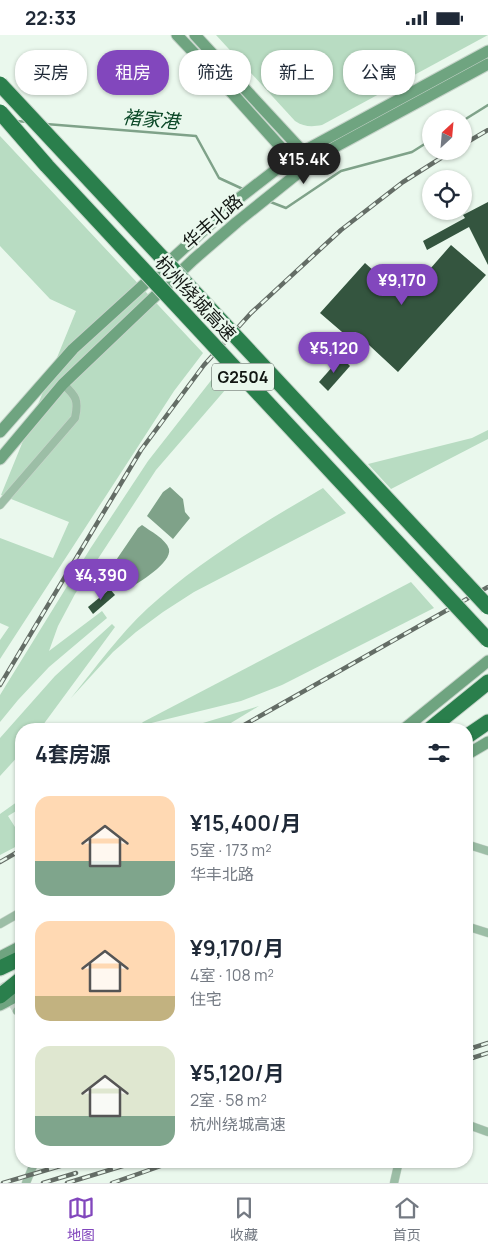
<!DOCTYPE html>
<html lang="zh">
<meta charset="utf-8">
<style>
:root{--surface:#fff;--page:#f2f2f3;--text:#1f2937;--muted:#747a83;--line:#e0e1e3;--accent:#8247bd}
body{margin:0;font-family:Manrope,"Noto Sans SC",sans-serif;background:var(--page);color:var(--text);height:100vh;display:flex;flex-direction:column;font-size:19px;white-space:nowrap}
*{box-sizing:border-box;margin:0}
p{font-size:16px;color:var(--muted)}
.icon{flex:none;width:28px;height:28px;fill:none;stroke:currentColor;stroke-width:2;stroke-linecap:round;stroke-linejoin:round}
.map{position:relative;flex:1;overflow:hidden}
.side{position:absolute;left:15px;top:688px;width:458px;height:445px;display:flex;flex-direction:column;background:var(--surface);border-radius:20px;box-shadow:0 1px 4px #0004}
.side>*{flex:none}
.banner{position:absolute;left:15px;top:15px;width:459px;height:45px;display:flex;gap:10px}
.needle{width:32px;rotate:26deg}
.fabs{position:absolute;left:422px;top:75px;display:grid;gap:10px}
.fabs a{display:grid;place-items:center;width:50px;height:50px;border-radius:50%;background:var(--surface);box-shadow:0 1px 4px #0004;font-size:25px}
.price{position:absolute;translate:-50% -42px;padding:0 11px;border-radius:18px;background:var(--accent);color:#fff;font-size:16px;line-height:32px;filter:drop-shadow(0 1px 2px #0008)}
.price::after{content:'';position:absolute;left:50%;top:30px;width:15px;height:11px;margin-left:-8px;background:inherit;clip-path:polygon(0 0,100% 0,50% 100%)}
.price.selected{background:#222;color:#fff}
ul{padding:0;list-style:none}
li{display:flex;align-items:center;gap:15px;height:125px;padding:0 20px}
li span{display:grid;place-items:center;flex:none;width:140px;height:100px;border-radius:15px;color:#555}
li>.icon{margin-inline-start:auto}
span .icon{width:60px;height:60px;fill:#fffc;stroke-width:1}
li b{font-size:21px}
h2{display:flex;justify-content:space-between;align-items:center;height:60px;padding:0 20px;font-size:21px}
.pill{padding:0 18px;border-radius:20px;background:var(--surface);box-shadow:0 1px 4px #0004;font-size:18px;line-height:45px}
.pill.selected{background:var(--accent);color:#fff}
.status{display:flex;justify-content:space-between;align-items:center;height:35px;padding:0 25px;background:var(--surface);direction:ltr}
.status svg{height:14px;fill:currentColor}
.tab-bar{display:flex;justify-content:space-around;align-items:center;height:70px;border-top:1px solid var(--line);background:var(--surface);font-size:14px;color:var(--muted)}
.tab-bar a{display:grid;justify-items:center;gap:2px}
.tab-bar .selected{color:var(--accent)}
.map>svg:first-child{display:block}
.green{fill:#b8dcc2}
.water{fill:#7fa289}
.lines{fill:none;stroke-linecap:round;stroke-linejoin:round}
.stream{stroke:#7fa289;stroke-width:2.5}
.building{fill:#34553f}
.street-tunnel{stroke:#c9d6cc;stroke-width:8;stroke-dasharray:8 4;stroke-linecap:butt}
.street-casing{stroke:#c7d4ca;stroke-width:9}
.secondary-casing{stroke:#c7d4ca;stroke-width:13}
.highway-casing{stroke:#c7d4ca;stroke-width:17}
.street{stroke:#9cbea6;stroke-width:8}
.secondary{stroke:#6fa480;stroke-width:11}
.highway{stroke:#2a7f4c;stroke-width:15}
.rail-casing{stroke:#646d66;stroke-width:4.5}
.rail{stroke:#eaf8ed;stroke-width:2.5;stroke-dasharray:8;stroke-linecap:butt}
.highway-bridge-casing{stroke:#c7d4ca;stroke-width:17;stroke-linecap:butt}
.highway-bridge{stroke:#2a7f4c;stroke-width:15}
.labels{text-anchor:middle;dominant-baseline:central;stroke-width:5;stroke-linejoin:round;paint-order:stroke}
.shield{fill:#eaf8ed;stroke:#525a54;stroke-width:1}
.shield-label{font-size:16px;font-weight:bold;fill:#111612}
.street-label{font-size:18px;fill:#111612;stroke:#eaf8ed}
.water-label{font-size:19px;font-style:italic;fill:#0b4827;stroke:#eaf8ed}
</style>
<div class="status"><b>22:33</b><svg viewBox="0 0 49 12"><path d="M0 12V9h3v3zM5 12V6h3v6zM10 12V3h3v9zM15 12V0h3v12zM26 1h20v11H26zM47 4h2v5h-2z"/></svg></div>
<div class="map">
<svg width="488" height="1148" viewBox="0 0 488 1148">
<rect width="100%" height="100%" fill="#eaf8ed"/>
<g class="green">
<path d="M216,0H488L322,90C312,92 304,92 295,86Z"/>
<polygon points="0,101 203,318 174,356 0,624 0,605 9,592 0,588 0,503 53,523 69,487 1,460 76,276 50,264 0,211"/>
<polygon points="220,334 232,347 156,435 75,559 58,591 49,616 102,576 107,583 49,632 18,665 0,687 0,660 90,514 148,426"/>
<polygon points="488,395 488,404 391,454 368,429 472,403"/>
<path d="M323,453L346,478L194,557L163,577L136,597L113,617L71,663C96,632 119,600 148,573C199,526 263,488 323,453Z"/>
<polygon points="411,547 434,573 282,650 241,666 139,691 143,687"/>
<polygon points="112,589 115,592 40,694 21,694 21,718 0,741 0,703 55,641"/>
<polygon points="259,671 221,694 183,694"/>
<polygon points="21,764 21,773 8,781 15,792 21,788 21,809 0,820 0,779"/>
</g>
<g class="water">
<polygon points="170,452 183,464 185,477 190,483 173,504 147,481 163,457"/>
<path d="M142,490C150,496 166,504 169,514C172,528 138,548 128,554L111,542L108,537L138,493Z"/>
</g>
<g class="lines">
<g class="stream">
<polyline points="464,85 488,70"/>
<polyline points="16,86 28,87"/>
<polyline points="46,89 196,101 219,143 245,155"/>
<polyline points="268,166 286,173 341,136 412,117 431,105"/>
</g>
</g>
<g class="building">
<polygon points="488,167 488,230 469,192 427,215 423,206 465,183 463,180"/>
<polygon points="451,210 486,240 398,337 355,297 349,303 320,278 365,228 401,260 419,239 423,242"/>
<polygon points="341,322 350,331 328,356 319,347"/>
<polygon points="110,554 115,560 93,579 88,572"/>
</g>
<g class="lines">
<polyline class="street-tunnel" points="0,949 17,976"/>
<g class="street-casing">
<g id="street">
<path d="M0,470L75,383C79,365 76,361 63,349"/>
<polyline points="466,809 488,816"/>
<polyline points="0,889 21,877"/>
<polyline points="466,891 488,898"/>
<polyline points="17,976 21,979"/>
<polyline points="466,1089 488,1097"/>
<polyline points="26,1148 35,1126"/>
<polyline points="394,1148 399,1126"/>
</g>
</g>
<g class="secondary-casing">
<g id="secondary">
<polyline points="177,0 233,59 294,127"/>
<polyline points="195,0 306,120"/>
<polyline points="0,397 73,314 238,164 291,123 488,16"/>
<polyline points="0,424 63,349 193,225 237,187 312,127 335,112 488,29"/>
<polyline points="404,694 488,626"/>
<polyline points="466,720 488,707"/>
<polyline points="0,922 21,911"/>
<polyline points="0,970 21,959"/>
</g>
</g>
<g class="highway-casing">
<g id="highway">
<polyline points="430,694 488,647"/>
<polyline points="466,702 488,687"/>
<polyline points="0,933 21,923"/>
<polyline points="0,961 21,944"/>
</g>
</g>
<use href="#street" class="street"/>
<use href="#secondary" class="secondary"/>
<use href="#highway" class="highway"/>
<g class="rail-casing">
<g id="rail">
<polyline points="464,109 488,95"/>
<polyline points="0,650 141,415 204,330 251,278 341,195 403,147 452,116"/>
<polyline points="237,694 488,552"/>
<polyline points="0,827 21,815"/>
<polyline points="466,1015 488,1008"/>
<polyline points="466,1025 488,1018"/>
<polyline points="3,1148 77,1126"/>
<polyline points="43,1148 76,1138"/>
<polyline points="67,1148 139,1126"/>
<polyline points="112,1148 175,1126"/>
</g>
</g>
<use href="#rail" class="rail"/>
<g class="highway-bridge-casing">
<g id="highway-bridge">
<polyline points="0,49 488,572"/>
<polyline points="0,77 47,131 488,605"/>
</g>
</g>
<use href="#highway-bridge" class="highway-bridge"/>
</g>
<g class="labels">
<rect class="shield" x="212" y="328.5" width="62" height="27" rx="4"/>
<g class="shield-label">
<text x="243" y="342">G2504</text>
</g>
<g class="street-label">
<text transform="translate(212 186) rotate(-41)">华丰北路</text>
<text transform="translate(196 263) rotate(47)">杭州绕城高速</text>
</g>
<g class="water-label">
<text transform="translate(151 84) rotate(5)">褚家港</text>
</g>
</g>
</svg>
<div class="fabs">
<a><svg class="needle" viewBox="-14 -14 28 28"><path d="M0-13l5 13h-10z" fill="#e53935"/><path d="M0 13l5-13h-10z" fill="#747a83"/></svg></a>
<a><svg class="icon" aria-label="locate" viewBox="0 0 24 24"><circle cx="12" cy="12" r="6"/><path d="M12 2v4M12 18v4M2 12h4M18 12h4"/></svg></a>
</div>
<b class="price selected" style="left:304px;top:150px">¥15.4K</b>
<b class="price" style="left:402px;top:271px">¥9,170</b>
<b class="price" style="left:334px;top:339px">¥5,120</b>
<b class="price" style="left:101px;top:566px">¥4,390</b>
<div class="banner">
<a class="pill">买房</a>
<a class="pill selected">租房</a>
<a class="pill">筛选</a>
<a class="pill">新上</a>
<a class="pill">公寓</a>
</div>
<section class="side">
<h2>4套房源<svg class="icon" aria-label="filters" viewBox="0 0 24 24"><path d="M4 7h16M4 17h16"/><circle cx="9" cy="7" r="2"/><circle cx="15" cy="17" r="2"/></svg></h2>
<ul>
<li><span style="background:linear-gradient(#ffd9b3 65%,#7fa58c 0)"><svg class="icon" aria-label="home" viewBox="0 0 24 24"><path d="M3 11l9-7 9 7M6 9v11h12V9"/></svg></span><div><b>¥15,400/月</b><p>5室 · 173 m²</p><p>华丰北路</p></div></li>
<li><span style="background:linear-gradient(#ffd9b3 75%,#c2b280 0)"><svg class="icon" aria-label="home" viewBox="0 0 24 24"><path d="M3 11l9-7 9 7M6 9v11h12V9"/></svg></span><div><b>¥9,170/月</b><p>4室 · 108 m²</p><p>住宅</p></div></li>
<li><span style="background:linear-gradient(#dfe7d0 70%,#7fa58c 0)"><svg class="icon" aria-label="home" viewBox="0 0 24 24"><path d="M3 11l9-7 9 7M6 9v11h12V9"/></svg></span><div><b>¥5,120/月</b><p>2室 · 58 m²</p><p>杭州绕城高速</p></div></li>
</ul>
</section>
</div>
<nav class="tab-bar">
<a class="selected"><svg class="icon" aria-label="map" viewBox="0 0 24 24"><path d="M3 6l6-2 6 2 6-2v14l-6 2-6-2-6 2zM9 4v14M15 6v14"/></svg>地图</a>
<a><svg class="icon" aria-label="saved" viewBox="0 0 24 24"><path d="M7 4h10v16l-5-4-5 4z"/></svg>收藏</a>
<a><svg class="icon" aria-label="home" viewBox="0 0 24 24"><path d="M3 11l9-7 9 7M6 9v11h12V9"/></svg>首页</a>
</nav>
